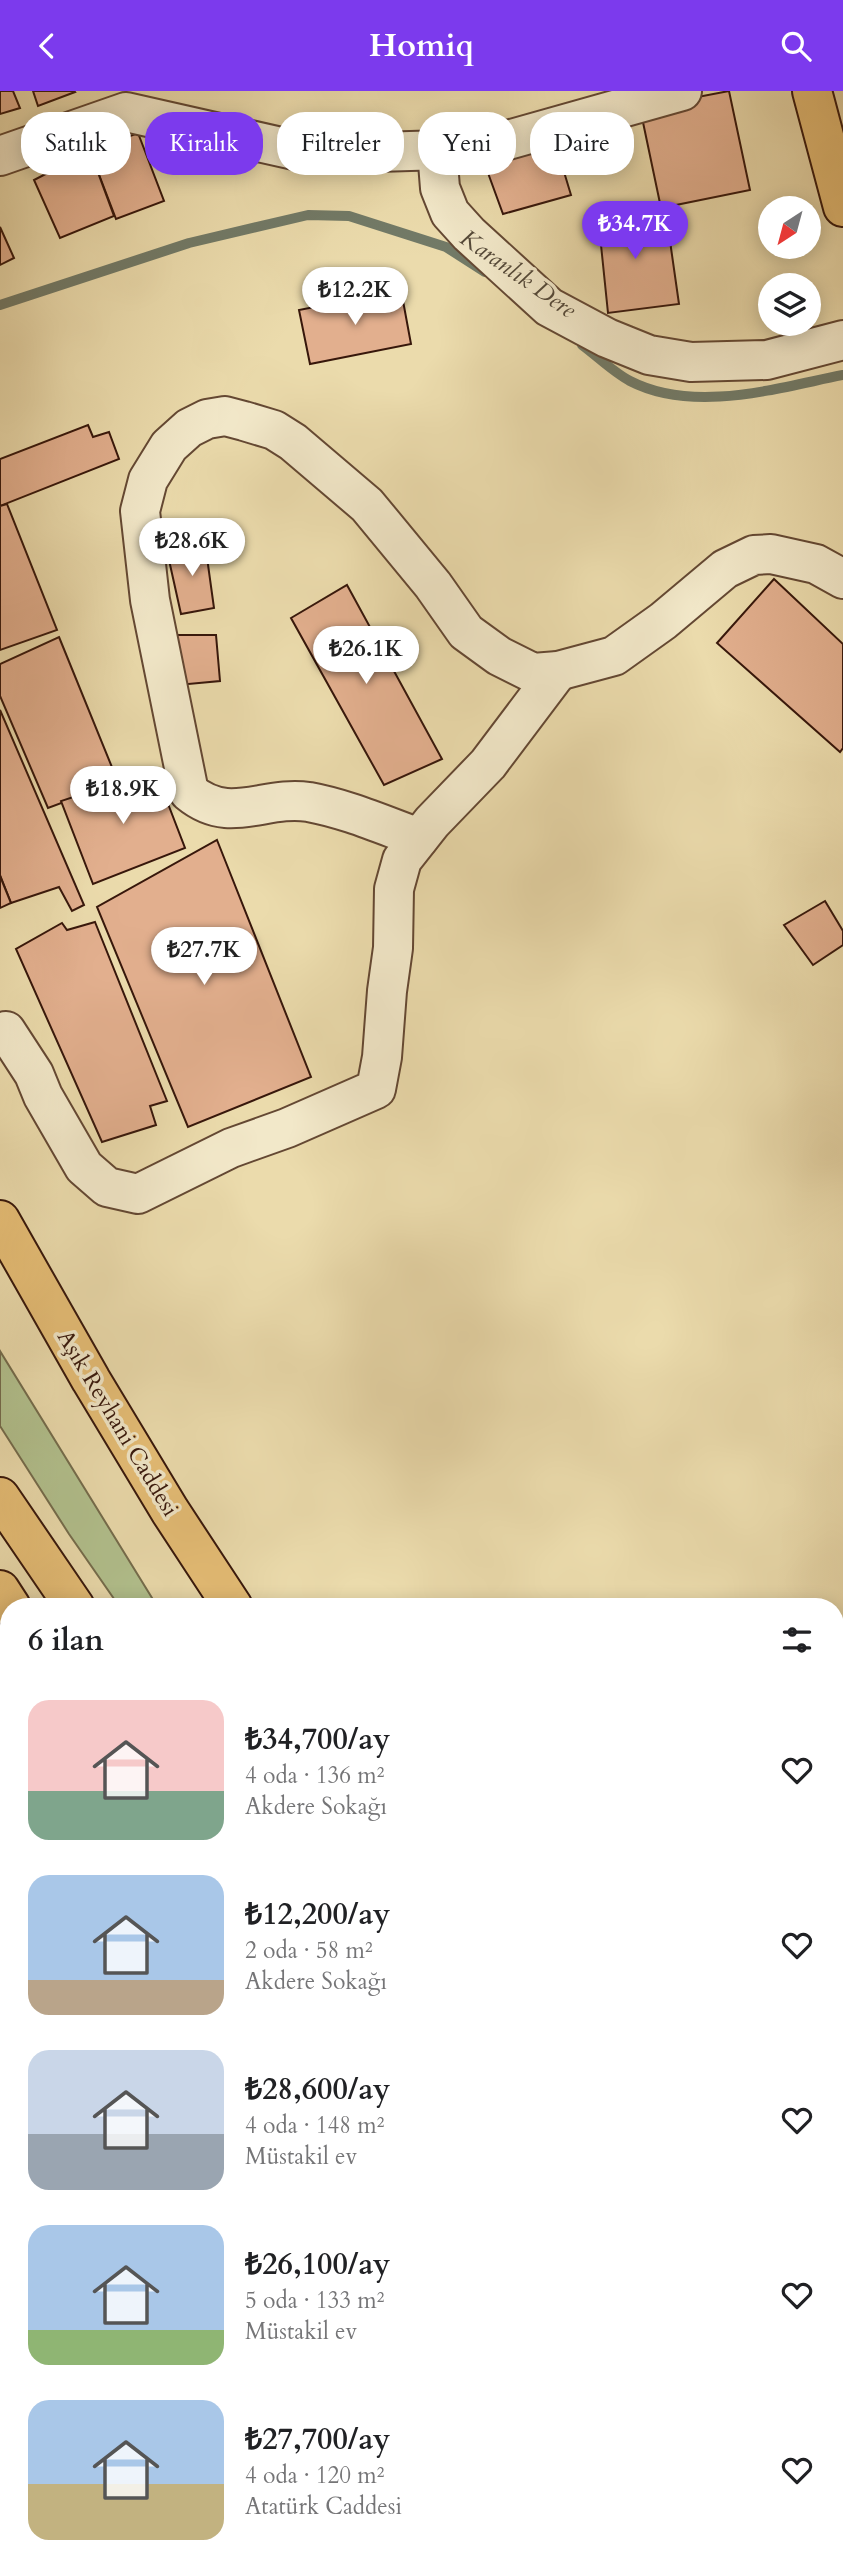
<!DOCTYPE html>
<html lang="tr">
<meta charset="utf-8">
<style>
:root{--surface:#fff;--page:#f2f2f2;--text:#202124;--muted:#757577;--accent:#7c3aed}
body{margin:0;font-family:Cardo,serif;background:var(--page);color:var(--text);height:100vh;display:flex;flex-direction:column;font-size:26px;white-space:nowrap}
*{box-sizing:border-box;margin:0}
p{font-size:23px;color:var(--muted)}
.icon{flex:none;width:38px;height:38px;fill:none;stroke:currentColor;stroke-width:2;stroke-linecap:round;stroke-linejoin:round}
.map{position:relative;flex:1;overflow:hidden}
.sheet{position:absolute;left:0px;top:1507px;width:844px;height:975px;display:flex;flex-direction:column;background:var(--surface);border-radius:28px 28px 0 0;box-shadow:0 4px 18px #0003}
.sheet>*{flex:none}
.guide{position:absolute;left:21px;top:21px;width:802px;height:63px;display:flex;gap:14px}
.needle{width:46px;rotate:216deg}
.tools{position:absolute;left:758px;top:105px;display:grid;gap:14px}
.tools a{display:grid;place-items:center;width:63px;height:63px;border-radius:50%;background:var(--surface);box-shadow:0 4px 18px #0003;font-size:35px}
.price{position:absolute;translate:-50% -60px;padding:0 16px;border-radius:24px;background:#fff;color:#222;font-size:23px;line-height:46px;filter:drop-shadow(0 2px 4px #0008)}
.price::after{content:'';position:absolute;left:50%;top:42px;width:21px;height:16px;margin-left:-10px;background:inherit;clip-path:polygon(0 0,100% 0,50% 100%)}
.price.current{background:var(--accent);color:#fff}
ul{padding:0;list-style:none}
li{display:flex;align-items:center;gap:21px;height:175px;padding:0 28px}
li span{display:grid;place-items:center;flex:none;width:196px;height:140px;border-radius:21px;color:#555}
li>.icon{margin-inline-start:auto}
span .icon{width:84px;height:84px;fill:#fffc;stroke-width:1}
li b{font-size:30px}
h2{display:flex;justify-content:space-between;align-items:center;height:84px;padding:0 28px;font-size:30px}
.pill{padding:0 24px;border-radius:28px;background:var(--surface);box-shadow:0 4px 18px #0003;font-size:24px;line-height:63px}
.pill.current{background:var(--accent);color:#fff}
header{display:flex;justify-content:space-between;align-items:center;height:91px;padding:0 28px;background:var(--accent);color:#fff;font-size:32px;font-weight:600}
.map>svg:first-child{display:block}
.green{fill:#b2c18e;stroke:#746c4c;stroke-width:2}
.lines{fill:none;stroke-linecap:round;stroke-linejoin:round}
.stream{stroke:#727a67;stroke-width:10}
.building{fill:#e2af8e;stroke:#37170b;stroke-width:2}
.minor-casing{stroke:#644833;stroke-width:42}
.major-casing{stroke:#37170b;stroke-width:42}
.highway-casing{stroke:#37170b;stroke-width:42}
.minor{stroke:#f2e8c9;stroke-width:38}
.major{stroke:#e6be76;stroke-width:38}
.highway{stroke:#e6be76;stroke-width:38}
.labels{text-anchor:middle;dominant-baseline:central;stroke-width:7;stroke-linejoin:round;paint-order:stroke}
.street-label{font-size:23px;fill:#37170b;stroke:#f2e8c9}
.water-label{font-size:24px;font-style:italic;fill:#544939;stroke:#f2e8c9}
</style>
<header><svg class="icon" aria-label="back" viewBox="0 0 24 24"><path d="M15 5l-7 7 7 7"/></svg>Homiq<svg class="icon" aria-label="search" viewBox="0 0 24 24"><circle cx="10" cy="10" r="6"/><path d="M15 15l6 6"/></svg></header>
<div class="map">
<svg width="843" height="2480" viewBox="0 0 843 2480">
<rect width="100%" height="100%" fill="#ebdbac"/>
<filter id="stains"><feTurbulence type="fractalNoise" baseFrequency=".00286" numOctaves="4"/><feColorMatrix values="0 0 0 0 .2 0 0 0 0 .09 0 0 0 0 .02 0 0 0 .5 -.17"/></filter>
<radialGradient id="worn" r=".72"><stop offset=".6" stop-color="#630" stop-opacity="0"/><stop offset="1" stop-color="#630" stop-opacity=".3"/></radialGradient>
<g class="green">
<polygon points="0,1260 157,1515 119,1515 69,1443 0,1335"/>
<polygon points="0,1753 9,1765 9,1991 0,1978"/>
<polygon points="835,2180 843,2187 843,2420 835,2410"/>
<polygon points="355,2473 580,2473 587,2480 361,2480"/>
</g>
<g class="lines">
<g class="stream">
<polyline points="0,214 189,152 308,124 349,125 446,156 485,181"/>
<path d="M582,254C597,265 613,281 630,290C694,323 777,297 843,284"/>
</g>
</g>
<g class="building">
<polygon points="0,0 13,0 20,17 0,23"/>
<polygon points="33,0 74,0 75,1 38,15"/>
<polygon points="729,0 750,99 661,117 640,17"/>
<polygon points="138,42 164,110 116,128 90,60"/>
<polygon points="555,51 571,104 503,123 484,71"/>
<polygon points="90,60 114,125 60,147 34,89"/>
<polygon points="642,112 651,147 669,143 679,213 608,222 597,115"/>
<polygon points="0,136 14,167 0,174"/>
<polygon points="401,199 411,253 310,273 299,219"/>
<polygon points="88,334 93,346 109,341 119,368 0,415 0,368"/>
<polygon points="7,413 57,539 0,559 0,415"/>
<polygon points="205,452 214,517 181,523 167,460"/>
<polygon points="774,488 843,553 843,657 840,661 717,552"/>
<polygon points="347,494 442,668 384,694 291,527"/>
<polygon points="174,544 216,544 220,590 178,594"/>
<polygon points="59,546 118,691 48,717 0,605 0,573"/>
<polygon points="0,619 84,814 72,820 59,796 11,812 0,784"/>
<polygon points="155,679 185,757 93,793 61,710"/>
<polygon points="217,749 311,986 188,1036 97,816"/>
<polygon points="0,785 11,812 0,817"/>
<polygon points="825,810 843,840 843,854 813,874 784,834"/>
<polygon points="95,831 167,1010 150,1015 156,1034 102,1051 16,858 62,832 67,839"/>
<polygon points="835,1815 843,1848 843,1916 835,1919"/>
<polygon points="9,2270 9,2468 0,2471 0,2273"/>
</g>
<g class="lines">
<g class="minor-casing">
<g id="minor">
<polyline points="437,59 440,97 450,122 469,143 549,216 607,247 649,264 691,271 767,269 843,249"/>
<polyline points="0,65 126,21 312,63 476,58 682,0"/>
<path d="M419,747C383,734 347,718 309,711C264,704 230,735 189,701L150,509L140,420L148,389L169,355L189,337L207,328L225,325L244,330L274,339L293,351L367,414L433,494L466,541L499,565L533,582L558,580L614,565L663,530L725,478L754,464L771,463L816,473L843,488"/>
<polyline points="6,940 34,983 43,1005 84,1076 107,1096 138,1103 231,1057 287,1037 376,998 382,966 387,900 393,857 394,798 402,769 432,731 488,673 558,580"/>
<polyline points="223,2480 230,2473"/>
</g>
</g>
<g class="major-casing">
<g id="major">
<polyline points="812,0 843,116"/>
<polyline points="0,1129 91,1289 170,1420 233,1516"/>
<polyline points="0,2024 9,2037"/>
<polyline points="835,2109 843,2116"/>
<polyline points="323,2473 329,2480"/>
</g>
</g>
<g class="highway-casing">
<g id="highway">
<polyline points="0,1406 75,1516"/>
<polyline points="0,1499 11,1516"/>
<polyline points="0,1676 9,1687"/>
<polyline points="665,2473 672,2480"/>
<polyline points="788,2473 795,2480"/>
</g>
</g>
<use href="#minor" class="minor"/>
<use href="#major" class="major"/>
<use href="#highway" class="highway"/>
</g>
<g class="labels">
<g class="street-label">
<text transform="translate(118 1332) rotate(59)">Aşık Reyhani Caddesi</text>
</g>
<g class="water-label">
<text transform="translate(518 183) rotate(35)">Karanlık Dere</text>
</g>
</g>
<rect width="100%" height="100%" filter="url(#stains)"/>
<rect width="100%" height="100%" fill="url(#worn)"/>
</svg>
<div class="tools">
<a><svg class="needle" viewBox="-14 -14 28 28"><path d="M0-13l5 13h-10z" fill="#e53935"/><path d="M0 13l5-13h-10z" fill="#757577"/></svg></a>
<a><svg class="icon" aria-label="layers" viewBox="0 0 24 24"><path d="M12 4l9 5-9 5-9-5zM3 14l9 5 9-5"/></svg></a>
</div>
<b class="price current" style="left:635px;top:170px">₺34.7K</b>
<b class="price" style="left:355px;top:236px">₺12.2K</b>
<b class="price" style="left:192px;top:487px">₺28.6K</b>
<b class="price" style="left:366px;top:595px">₺26.1K</b>
<b class="price" style="left:123px;top:735px">₺18.9K</b>
<b class="price" style="left:204px;top:896px">₺27.7K</b>
<div class="guide">
<a class="pill">Satılık</a>
<a class="pill current">Kiralık</a>
<a class="pill">Filtreler</a>
<a class="pill">Yeni</a>
<a class="pill">Daire</a>
</div>
<section class="sheet">
<h2>6 ilan<svg class="icon" aria-label="filters" viewBox="0 0 24 24"><path d="M4 7h16M4 17h16"/><circle cx="9" cy="7" r="2"/><circle cx="15" cy="17" r="2"/></svg></h2>
<ul>
<li><span style="background:linear-gradient(#f6c9c9 65%,#7fa58c 0)"><svg class="icon" aria-label="home" viewBox="0 0 24 24"><path d="M3 11l9-7 9 7M6 9v11h12V9"/></svg></span><div><b>₺34,700/ay</b><p>4 oda · 136 m²</p><p>Akdere Sokağı</p></div><svg class="icon" aria-label="heart" viewBox="0 0 24 24"><path d="M12 20l-8-8c-3-5 5-10 8-4 3-6 11-1 8 4z"/></svg></li>
<li><span style="background:linear-gradient(#a9c7e8 75%,#b9a48a 0)"><svg class="icon" aria-label="home" viewBox="0 0 24 24"><path d="M3 11l9-7 9 7M6 9v11h12V9"/></svg></span><div><b>₺12,200/ay</b><p>2 oda · 58 m²</p><p>Akdere Sokağı</p></div><svg class="icon" aria-label="heart" viewBox="0 0 24 24"><path d="M12 20l-8-8c-3-5 5-10 8-4 3-6 11-1 8 4z"/></svg></li>
<li><span style="background:linear-gradient(#c9d6e8 60%,#9aa5b1 0)"><svg class="icon" aria-label="home" viewBox="0 0 24 24"><path d="M3 11l9-7 9 7M6 9v11h12V9"/></svg></span><div><b>₺28,600/ay</b><p>4 oda · 148 m²</p><p>Müstakil ev</p></div><svg class="icon" aria-label="heart" viewBox="0 0 24 24"><path d="M12 20l-8-8c-3-5 5-10 8-4 3-6 11-1 8 4z"/></svg></li>
<li><span style="background:linear-gradient(#a9c7e8 75%,#8fb573 0)"><svg class="icon" aria-label="home" viewBox="0 0 24 24"><path d="M3 11l9-7 9 7M6 9v11h12V9"/></svg></span><div><b>₺26,100/ay</b><p>5 oda · 133 m²</p><p>Müstakil ev</p></div><svg class="icon" aria-label="heart" viewBox="0 0 24 24"><path d="M12 20l-8-8c-3-5 5-10 8-4 3-6 11-1 8 4z"/></svg></li>
<li><span style="background:linear-gradient(#a9c7e8 60%,#c2b280 0)"><svg class="icon" aria-label="home" viewBox="0 0 24 24"><path d="M3 11l9-7 9 7M6 9v11h12V9"/></svg></span><div><b>₺27,700/ay</b><p>4 oda · 120 m²</p><p>Atatürk Caddesi</p></div><svg class="icon" aria-label="heart" viewBox="0 0 24 24"><path d="M12 20l-8-8c-3-5 5-10 8-4 3-6 11-1 8 4z"/></svg></li>
</ul>
</section>
</div>
